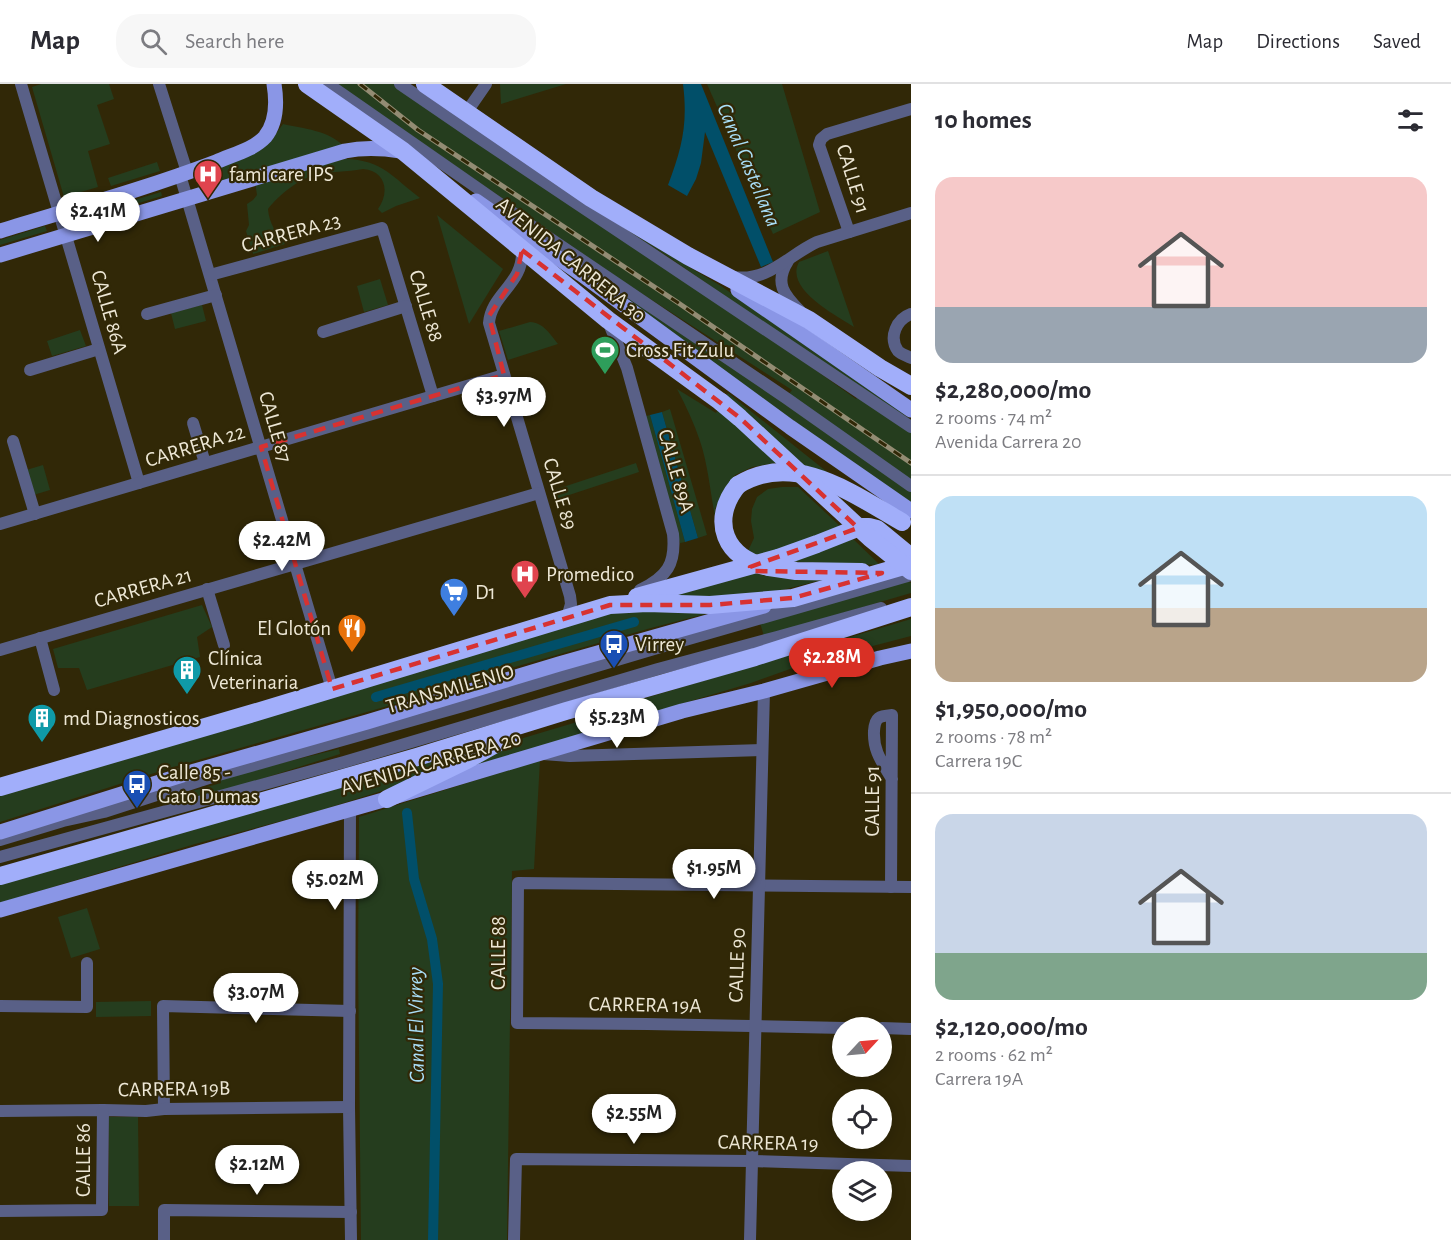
<!DOCTYPE html>
<meta charset="utf-8">
<style>
:root{--surface:#fff;--page:#f7f7f7;--text:#2b2b33;--muted:#7c7c81;--line:#e1e1e2;--accent:#d93025}
body{margin:0;font-family:"Alegreya Sans",sans-serif;background:var(--page);color:var(--text);height:100vh;display:flex;flex-direction:column;font-size:22px;white-space:nowrap}
*{box-sizing:border-box;margin:0}
p{font-size:20px;color:var(--muted)}
.icon{flex:none;width:33px;height:33px;fill:none;stroke:currentColor;stroke-width:2;stroke-linecap:round;stroke-linejoin:round}
.map{position:relative;flex:1;overflow:hidden}
.panel{display:flex;flex-direction:column;background:var(--surface);width:540px}
.panel>*{flex:none}
.needle{width:39px;rotate:64deg}
.tools{position:absolute;left:832px;top:933px;display:grid;gap:12px}
.tools a{display:grid;place-items:center;width:60px;height:60px;border-radius:50%;background:var(--surface);box-shadow:0 3px 15px #0003;font-size:30px}
.price{position:absolute;translate:-50% -51px;padding:0 14px;border-radius:21px;background:#fff;color:#222;font-size:20px;line-height:39px;filter:drop-shadow(0 2px 3px #0008)}
.price::after{content:'';position:absolute;left:50%;top:36px;width:18px;height:14px;margin-left:-9px;background:inherit;clip-path:polygon(0 0,100% 0,50% 100%)}
.price.on{background:var(--accent);color:#fff}
ul{padding:0;list-style:none}
li{display:grid;align-content:center;gap:12px;height:318px;padding:0 24px}
li+li{border-top:2px solid var(--line)}
li span{display:grid;place-items:center;height:186px;border-radius:18px;color:#555}
li>.icon{margin-inline-start:auto}
span .icon{width:108px;height:108px;fill:#fffc;stroke-width:1}
li b{font-size:26px}
h2{display:flex;justify-content:space-between;align-items:center;height:72px;padding:0 24px;font-size:26px}
header{display:flex;align-items:center;gap:36px;box-sizing:border-box;height:84px;padding:0 30px;background:var(--surface);border-bottom:2px solid var(--line)}
header strong{font-size:28px}
nav{display:flex;gap:33px;margin-inline-start:auto;font-size:21px}
.search{width:420px;height:54px;background:var(--page);display:flex;align-items:center;gap:15px;box-sizing:border-box;padding:0 21px;border-radius:24px;color:var(--muted);font-size:22px}
main{display:flex;flex:1;min-height:0}
.map>svg:first-child{display:block}
.green{fill:#253d1e}
.water{fill:#014f69}
.lines{fill:none;stroke-linecap:round;stroke-linejoin:round}
.canal{stroke:#014f69;stroke-width:10}
.minor{stroke:#596087;stroke-width:12}
.major{stroke:#8a96e6;stroke-width:15}
.highway{stroke:#a1aefa;stroke-width:18}
.rail-casing{stroke:#938c73;stroke-width:5}
.rail{stroke:#312807;stroke-width:3;stroke-dasharray:9;stroke-linecap:butt}
.highway-bridge{stroke:#a1aefa;stroke-width:18}
.marked{fill:none;stroke:#d73231;stroke-width:4.5;stroke-dasharray:12 8;stroke-linejoin:round}
.labels{text-anchor:middle;dominant-baseline:central;stroke-width:4.5;stroke-linejoin:round;paint-order:stroke}
.poi-label{font-size:21px;fill:#ede7d5;stroke:#312807;text-anchor:start}
.street-label{font-size:21px;fill:#ede7d5;stroke:#312807}
.water-label{font-size:22px;font-style:italic;fill:#a9def7;stroke:#312807}
</style>
<header>
<strong>Map</strong>
<div class="search"><svg class="icon" aria-label="search" viewBox="0 0 24 24"><circle cx="10" cy="10" r="6"/><path d="M15 15l6 6"/></svg>Search here</div>
<nav><a>Map</a><a>Directions</a><a>Saved</a></nav>
</header>
<main>
<div class="map">
<svg width="911" height="1156" viewBox="0 0 911 1156">
<rect width="100%" height="100%" fill="#312807"/>
<g class="green">
<polygon points="41,0 109,0 114,15 97,21 110,60 88,67 98,103 64,113 32,3"/>
<polygon points="336,0 394,0 531,95 779,260 856,315 862,306 667,172 617,140 721,202 803,260 866,300 911,336 911,421 623,214 627,209 783,318 792,306 627,200"/>
<polygon points="500,0 566,0 501,20"/>
<polygon points="707,0 782,0 820,128 773,150"/>
<path d="M283,40C305,45 327,46 344,62L204,101L200,90L270,58Z"/>
<path d="M345,75C383,76 392,93 420,114L396,122L382,129L378,125C390,108 386,87 363,85C347,88 330,87 315,91C297,96 279,111 268,125C269,139 276,149 285,160L253,170L246,147L249,141L247,120L253,116L257,111L255,98Z"/>
<polygon points="157,78 160,87 111,102 108,94"/>
<polygon points="161,108 162,112 83,136 81,132"/>
<polygon points="437,131 503,185 469,240"/>
<polygon points="45,142 47,147 0,161 0,156"/>
<path d="M828,167L854,243C837,232 784,205 799,178Z"/>
<polygon points="380,195 388,221 364,228 357,202"/>
<polygon points="202,221 206,237 175,245 171,229"/>
<path d="M530,238C544,239 550,250 558,260L508,276L499,247Z"/>
<polygon points="80,246 86,262 52,272 47,257"/>
<path d="M677,305L716,329L728,309L831,391L801,381L775,379L752,383L735,391L725,405L715,425V432C710,407 708,381 700,357C694,339 686,322 677,305Z"/>
<polygon points="670,325 707,451 698,454 662,328"/>
<polygon points="650,331 685,458 680,459 643,333"/>
<polygon points="636,379 639,388 557,415 554,406"/>
<polygon points="43,381 50,406 30,412 23,387"/>
<polygon points="782,403 798,403 841,443 764,474 748,467 754,454 751,437 752,425 757,413 768,405"/>
<polygon points="850,452 880,481 778,477"/>
<polygon points="748,487 766,492 786,492 830,494 766,510 730,514 653,513"/>
<polygon points="907,497 911,499 911,509 764,552 760,539"/>
<polygon points="202,521 212,543 197,553 200,573 87,606 79,584 58,584 53,565"/>
<polygon points="623,525 717,527 651,544 511,584 395,620 170,684 0,738 0,709"/>
<polygon points="911,535 911,552 804,580 751,599 684,619 645,635 438,698 491,672 520,655 587,635 602,627"/>
<polygon points="481,662 407,699 318,727 195,760 0,819 0,795"/>
<polygon points="339,665 340,670 220,708 173,718 171,713 221,699 220,694"/>
<polygon points="540,676 534,785 512,787 507,1156 361,1156 358,877 359,733"/>
<polygon points="87,824 100,865 71,874 58,833"/>
<polygon points="151,917 151,932 96,933 96,918"/>
<polygon points="109,1033 138,1033 139,1122 109,1122"/>
</g>
<g class="water">
<path d="M683,0H701L773,178L761,183L705,48L701,79L696,95L687,112L668,101C682,64 688,40 683,0Z"/>
<polygon points="662,328 698,454 685,458 650,331"/>
</g>
<g class="lines">
<g class="canal">
<polyline points="376,613 634,538"/>
<polyline points="407,729 414,795 432,855 438,900 433,1156"/>
</g>
<g class="minor">
<polyline points="21,0 139,399"/>
<polyline points="159,0 187,88"/>
<polyline points="328,0 539,147 786,314 911,402"/>
<polyline points="400,0 476,52 911,343"/>
<polyline points="466,29 486,0"/>
<polyline points="180,91 332,605"/>
<polyline points="849,148 819,61 821,55 827,50 911,25"/>
<path d="M522,166C524,200 491,210 489,239L570,512L571,520L567,534"/>
<path d="M788,177C774,199 784,211 800,227"/>
<polyline points="210,191 382,144 433,312"/>
<path d="M733,193C769,198 787,172 817,158L911,129"/>
<polyline points="147,230 216,211"/>
<path d="M911,230C897,235 888,253 898,267C901,270 907,272 911,274"/>
<path d="M608,237L627,284L673,450C676,480 667,493 640,506"/>
<polyline points="323,248 406,222"/>
<polyline points="30,286 99,265"/>
<polyline points="193,339 205,379"/>
<polyline points="13,357 35,430"/>
<polyline points="0,440 504,291"/>
<polyline points="207,505 224,561"/>
<polyline points="40,554 54,606"/>
<polyline points="0,566 539,409"/>
<polyline points="543,670 570,672 762,666"/>
<polyline points="350,726 349,1023 351,1156"/>
<polyline points="0,756 63,737 104,728 215,692 463,622 654,565 911,491"/>
<polyline points="0,773 344,678 658,585 777,553 881,524"/>
<path d="M891,803L892,631C879,632 875,633 874,647C873,667 882,678 892,695"/>
<polyline points="0,922 87,923 87,879"/>
<polyline points="845,944 647,940 517,939 518,799 911,803"/>
<polyline points="882,944 911,945"/>
<polyline points="164,1025 163,922 350,927"/>
<polyline points="0,1027 103,1026 146,1027 164,1025 349,1023"/>
<polyline points="0,1127 102,1126 103,1026"/>
<polyline points="164,1156 164,1126 351,1128"/>
<polyline points="514,1156 516,1075 752,1077 911,1082"/>
<polyline points="750,1156 764,607"/>
</g>
<g class="major">
<polyline points="476,117 581,190 790,343 911,427"/>
<path d="M0,147C72,125 145,105 216,78C231,71 253,66 265,53C277,38 277,18 274,0"/>
<path d="M0,171L345,67C364,63 382,64 401,67"/>
<polyline points="738,206 911,326"/>
<polyline points="0,748 195,687 367,638 559,580 764,522"/>
<polyline points="0,826 397,712 682,627 764,607 880,574 911,567"/>
</g>
<g class="highway">
<polyline points="307,0 403,67 608,236 721,318"/>
<polyline points="425,0 591,114 688,172 809,236 880,284 911,302"/>
<path d="M738,401C794,366 853,410 902,438"/>
<polyline points="769,483 796,487 862,488"/>
<polyline points="637,513 778,474 817,460 860,443 869,443 877,445 911,473"/>
<polyline points="0,703 250,630 610,521 647,519 710,521 793,514 911,480"/>
<polyline points="387,715 467,676 510,652"/>
<polyline points="0,792 417,673 566,627 755,573 911,523"/>
</g>
<g class="rail-casing">
<polyline id="rail" points="360,0 418,46 677,218 911,379"/>
</g>
<use href="#rail" class="rail"/>
<g class="highway-bridge">
<polyline points="721,318 740,334 870,454 911,487"/>
<path d="M738,401C709,436 725,476 769,483"/>
</g>
</g>
<path class="marked" d="M522,166L740,334L858,444L750,483L751,487L882,489L793,514L710,521H610L332,605L261,363L504,291L489,232L517,190Z"/>
<defs>
<g id="hospital-pin" transform="scale(1.5)"><path d="M0 17L-7.5 6A9.5 9.5 0 1 1 7.5 6Z" fill="#e0444e" stroke="#312807"/><path d="M-5-5h3v3.5h4V-5h3V5h-3V1.5h-4V5h-3Z" fill="#fff"/></g>
<g id="stadium-pin" transform="scale(1.5)"><path d="M0 17L-7.5 6A9.5 9.5 0 1 1 7.5 6Z" fill="#2e9e5b" stroke="#312807"/><path d="M0-5a6.5 5 0 1 0 0 10a6.5 5 0 1 0 0-10ZM-3.5-1.8h7v3.6h-7Z" fill="#fff"/></g>
<g id="supermarket-pin" transform="scale(1.5)"><path d="M0 17L-7.5 6A9.5 9.5 0 1 1 7.5 6Z" fill="#3f7fe0" stroke="#312807"/><path d="M-6-5.5h2.5l.6 2H6L4.5 2H-2.5L-4.4-4H-6ZM-1.5 3.2a1.3 1.3 0 1 0 .1 0ZM3 3.2a1.3 1.3 0 1 0 .1 0Z" fill="#fff"/></g>
<g id="restaurant-pin" transform="scale(1.5)"><path d="M0 17L-7.5 6A9.5 9.5 0 1 1 7.5 6Z" fill="#e8710a" stroke="#312807"/><path d="M-5-6h1v4h1v-4h1v4h1v-4h1v5L-1.5 .5V6h-2V.5L-5-1ZM5-6V6H3V1.5H1.5Q1.5-4 5-6Z" fill="#fff"/></g>
<g id="bus-pin" transform="scale(1.5)"><path d="M0 17L-7.5 6A9.5 9.5 0 1 1 7.5 6Z" fill="#1a4fb4" stroke="#312807"/><path d="M-5-6H5V4H4V6H2V4H-2V6H-4V4H-5ZM-3.5-4V0h7V-4ZM-3.5 1.2v1.5H-2V1.2ZM2 1.2v1.5H3.5V1.2Z" fill="#fff"/></g>
<g id="building-pin" transform="scale(1.5)"><path d="M0 17L-7.5 6A9.5 9.5 0 1 1 7.5 6Z" fill="#0f9aa8" stroke="#312807"/><path d="M-4-6H4V6H1V3H-1V6H-4ZM-2.5-4.3h1.7v1.8h-1.7ZM.8-4.3h1.7v1.8H.8ZM-2.5-1h1.7V.8h-1.7ZM.8-1h1.7V.8H.8Z" fill="#fff"/></g>
</defs>
<g fill-rule="evenodd">
<use href="#hospital-pin" x="208" y="90"/>
<use href="#stadium-pin" x="605" y="266"/>
<use href="#hospital-pin" x="525" y="490"/>
<use href="#supermarket-pin" x="454" y="508"/>
<use href="#restaurant-pin" x="352" y="544"/>
<use href="#bus-pin" x="614" y="560"/>
<use href="#building-pin" x="187" y="586"/>
<use href="#building-pin" x="42" y="634"/>
<use href="#bus-pin" x="137" y="700"/>
</g>
<g class="labels">
<g class="poi-label">
<text x="229" y="90">fami care IPS</text>
<text x="626" y="266">Cross Fit Zulu</text>
<text x="546" y="490">Promedico</text>
<text x="475" y="508">D1</text>
<text x="331" y="544" text-anchor="end">El Glotón</text>
<text x="635" y="560">Virrey</text>
<text x="208" y="574">Clínica<tspan x="208" dy="24">Veterinaria</tspan></text>
<text x="63" y="634">md Diagnosticos</text>
<text x="158" y="688">Calle 85 -<tspan x="158" dy="24">Gato Dumas</tspan></text>
</g>
<g class="street-label">
<text transform="translate(853 95) rotate(73)">CALLE 91</text>
<text transform="translate(291 149) rotate(-15)">CARRERA 23</text>
<text transform="translate(571 176) rotate(39)">AVENIDA CARRERA 30</text>
<text transform="translate(426 222) rotate(73)">CALLE 88</text>
<text transform="translate(109 228) rotate(74)">CALLE 86A</text>
<text transform="translate(275 343) rotate(74)">CALLE 87</text>
<text transform="translate(195 362) rotate(-17)">CARRERA 22</text>
<text transform="translate(676 387) rotate(74)">CALLE 89A</text>
<text transform="translate(560 410) rotate(73)">CALLE 89</text>
<text transform="translate(143 504) rotate(-16)">CARRERA 21</text>
<text transform="translate(450 605) rotate(-16)">TRANSMILENIO</text>
<text transform="translate(431 679) rotate(-16)">AVENIDA CARRERA 20</text>
<text transform="translate(872 717) rotate(-90)">CALLE 91</text>
<text transform="translate(498 869) rotate(-90)">CALLE 88</text>
<text transform="translate(737 881) rotate(-88)">CALLE 90</text>
<text transform="translate(645 921) rotate(1)">CARRERA 19A</text>
<text transform="translate(174 1005) rotate(-1)">CARRERA 19B</text>
<text transform="translate(768 1059) rotate(1)">CARRERA 19</text>
<text transform="translate(83 1076) rotate(-90)">CALLE 86</text>
</g>
<g class="water-label">
<text transform="translate(749 81) rotate(67)">Canal Castellana</text>
<text transform="translate(416 941) rotate(-91)">Canal El Virrey</text>
</g>
</g>
</svg>
<div class="tools">
<a><svg class="needle" viewBox="-14 -14 28 28"><path d="M0-13l5 13h-10z" fill="#e53935"/><path d="M0 13l5-13h-10z" fill="#7c7c81"/></svg></a>
<a><svg class="icon" aria-label="locate" viewBox="0 0 24 24"><circle cx="12" cy="12" r="6"/><path d="M12 2v4M12 18v4M2 12h4M18 12h4"/></svg></a>
<a><svg class="icon" aria-label="layers" viewBox="0 0 24 24"><path d="M12 4l9 5-9 5-9-5zM3 14l9 5 9-5"/></svg></a>
</div>
<b class="price" style="left:98px;top:159px">$2.41M</b>
<b class="price" style="left:504px;top:344px">$3.97M</b>
<b class="price" style="left:282px;top:488px">$2.42M</b>
<b class="price on" style="left:832px;top:605px">$2.28M</b>
<b class="price" style="left:617px;top:665px">$5.23M</b>
<b class="price" style="left:714px;top:816px">$1.95M</b>
<b class="price" style="left:335px;top:827px">$5.02M</b>
<b class="price" style="left:256px;top:940px">$3.07M</b>
<b class="price" style="left:634px;top:1061px">$2.55M</b>
<b class="price" style="left:257px;top:1112px">$2.12M</b>
</div>
<section class="panel">
<h2>10 homes<svg class="icon" aria-label="filters" viewBox="0 0 24 24"><path d="M4 7h16M4 17h16"/><circle cx="9" cy="7" r="2"/><circle cx="15" cy="17" r="2"/></svg></h2>
<ul>
<li><span style="background:linear-gradient(#f6c9c9 70%,#9aa5b1 0)"><svg class="icon" aria-label="home" viewBox="0 0 24 24"><path d="M3 11l9-7 9 7M6 9v11h12V9"/></svg></span><div><b>$2,280,000/mo</b><p>2 rooms · 74 m²</p><p>Avenida Carrera 20</p></div></li>
<li><span style="background:linear-gradient(#bfe0f5 60%,#b9a48a 0)"><svg class="icon" aria-label="home" viewBox="0 0 24 24"><path d="M3 11l9-7 9 7M6 9v11h12V9"/></svg></span><div><b>$1,950,000/mo</b><p>2 rooms · 78 m²</p><p>Carrera 19C</p></div></li>
<li><span style="background:linear-gradient(#c9d6e8 75%,#7fa58c 0)"><svg class="icon" aria-label="home" viewBox="0 0 24 24"><path d="M3 11l9-7 9 7M6 9v11h12V9"/></svg></span><div><b>$2,120,000/mo</b><p>2 rooms · 62 m²</p><p>Carrera 19A</p></div></li>
</ul>
</section>
</main>
